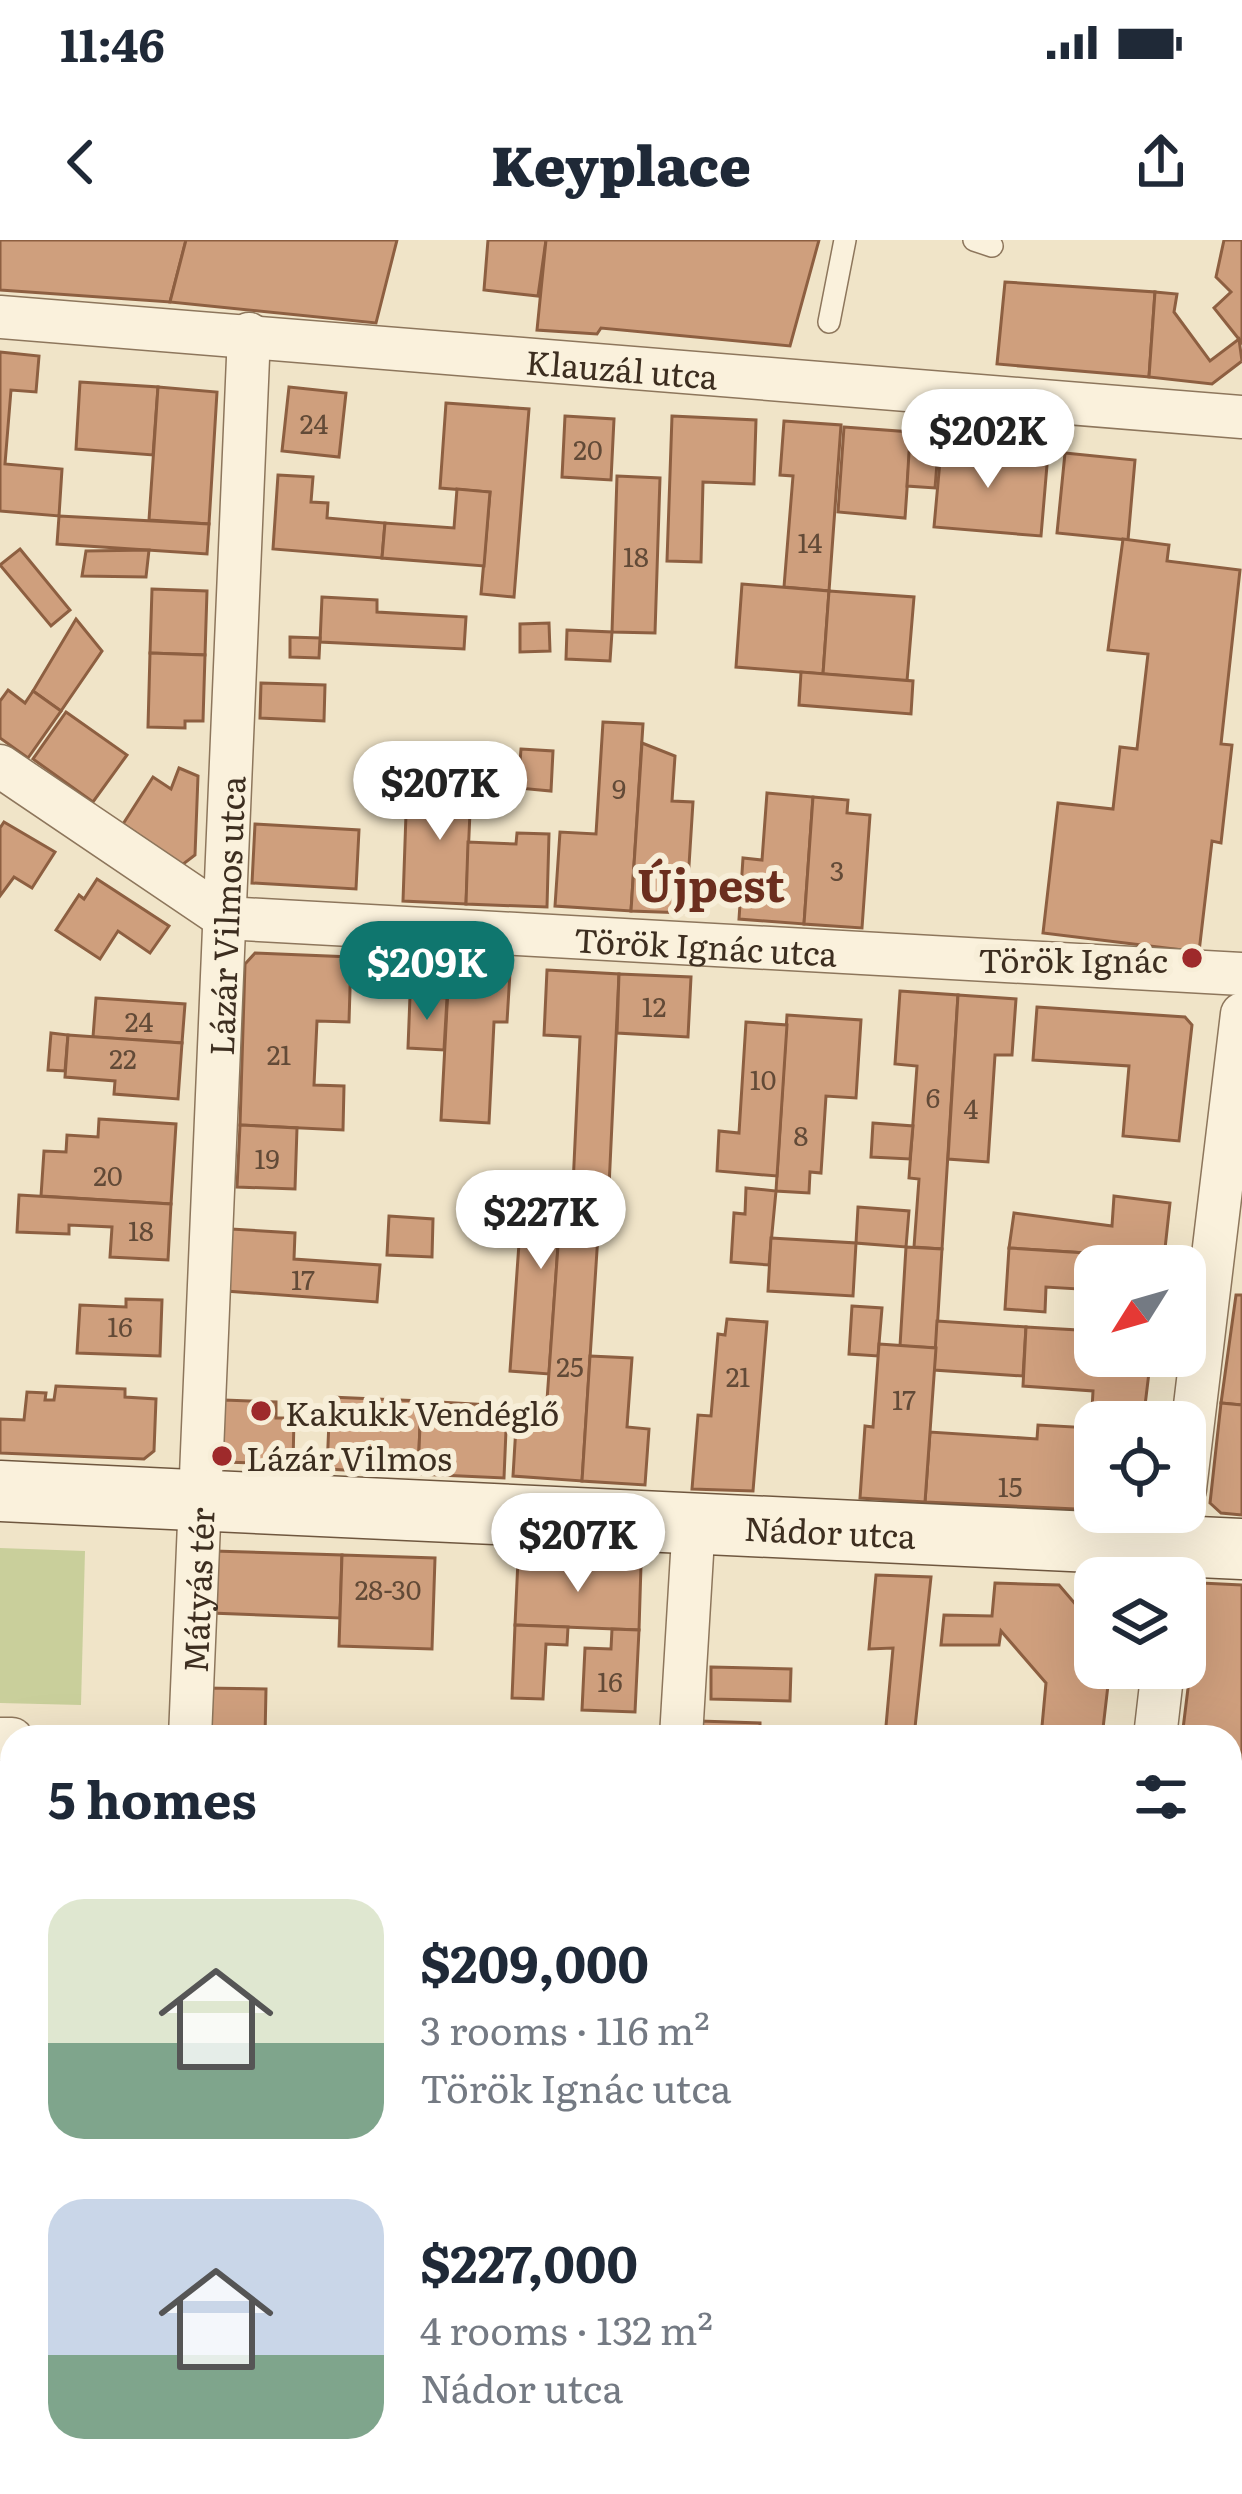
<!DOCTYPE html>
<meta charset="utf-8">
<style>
:root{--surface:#fff;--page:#f6f6f7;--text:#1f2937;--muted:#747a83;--accent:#0f766e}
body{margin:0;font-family:Literata,serif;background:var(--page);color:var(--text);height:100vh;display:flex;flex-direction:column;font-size:45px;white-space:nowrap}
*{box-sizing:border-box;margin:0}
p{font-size:39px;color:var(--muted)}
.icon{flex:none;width:66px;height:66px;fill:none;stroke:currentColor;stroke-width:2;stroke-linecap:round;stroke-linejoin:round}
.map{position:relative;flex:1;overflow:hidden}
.side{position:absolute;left:0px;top:1485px;width:1242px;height:771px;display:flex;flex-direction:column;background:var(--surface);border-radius:36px 36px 0 0;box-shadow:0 12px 48px #0002}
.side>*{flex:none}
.needle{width:78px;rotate:233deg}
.controls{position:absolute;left:1074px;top:1005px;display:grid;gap:24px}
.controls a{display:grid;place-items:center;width:132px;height:132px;border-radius:24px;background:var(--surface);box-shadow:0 12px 48px #0002;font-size:60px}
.price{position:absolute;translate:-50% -102px;padding:0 27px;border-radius:42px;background:#fff;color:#222;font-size:39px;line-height:78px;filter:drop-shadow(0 3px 6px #0008)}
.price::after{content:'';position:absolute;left:50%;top:72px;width:36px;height:27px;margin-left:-18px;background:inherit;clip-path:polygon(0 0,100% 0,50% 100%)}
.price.current{background:var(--accent);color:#fff}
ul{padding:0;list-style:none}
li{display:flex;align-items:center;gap:36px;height:300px;padding:0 48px}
li span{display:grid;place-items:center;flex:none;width:336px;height:240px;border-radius:36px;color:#555}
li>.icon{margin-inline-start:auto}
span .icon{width:144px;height:144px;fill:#fffc;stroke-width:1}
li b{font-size:51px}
h2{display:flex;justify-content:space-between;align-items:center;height:144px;padding:0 48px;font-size:51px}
.status{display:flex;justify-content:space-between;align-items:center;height:84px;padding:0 60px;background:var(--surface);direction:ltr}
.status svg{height:33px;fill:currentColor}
header{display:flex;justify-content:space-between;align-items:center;height:156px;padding:0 48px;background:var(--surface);font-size:54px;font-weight:800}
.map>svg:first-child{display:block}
.green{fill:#c9cf9b}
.building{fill:#cf9f7d;stroke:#8d5f41;stroke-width:3}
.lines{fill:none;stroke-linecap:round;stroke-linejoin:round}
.lane-casing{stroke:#8d765c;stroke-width:24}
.street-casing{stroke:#8d765c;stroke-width:45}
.secondary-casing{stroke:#6f573f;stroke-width:63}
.lane{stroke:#faf1dc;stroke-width:21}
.street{stroke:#faf1dc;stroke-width:42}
.secondary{stroke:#faf1dc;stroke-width:60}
.poi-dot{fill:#9e2a2b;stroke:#f7eed8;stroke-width:4.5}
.labels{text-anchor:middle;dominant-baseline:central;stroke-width:12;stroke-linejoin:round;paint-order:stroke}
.number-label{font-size:27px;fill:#624a37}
.street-label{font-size:33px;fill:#3d2e20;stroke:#f7eed8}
.poi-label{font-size:33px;fill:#3d2e20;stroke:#f7eed8;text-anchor:start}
.district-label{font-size:45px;font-weight:bold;fill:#6b2e1e;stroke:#f7eed8}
</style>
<div class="status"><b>11:46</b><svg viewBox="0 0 49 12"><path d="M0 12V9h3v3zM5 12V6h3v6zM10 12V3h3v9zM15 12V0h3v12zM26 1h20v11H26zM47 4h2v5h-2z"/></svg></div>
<header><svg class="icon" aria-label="back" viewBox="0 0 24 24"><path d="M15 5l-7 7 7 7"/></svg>Keyplace<svg class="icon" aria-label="share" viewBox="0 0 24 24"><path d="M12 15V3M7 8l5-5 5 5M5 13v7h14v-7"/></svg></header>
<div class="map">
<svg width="1242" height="2254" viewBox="0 0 1242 2254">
<rect width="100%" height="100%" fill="#f0e4c8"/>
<polygon class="green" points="0,1308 85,1311 81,1465 0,1463"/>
<g class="building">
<polygon points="0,0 186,0 170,62 0,50"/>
<polygon points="186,0 397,0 376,83 170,62"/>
<polygon points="488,0 546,0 538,56 484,50"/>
<polygon points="546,0 819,0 790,106 601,88 597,94 537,90"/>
<polygon points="1224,0 1242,0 1242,103 1214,68 1231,52 1216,37"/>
<polygon points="1005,42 1155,52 1149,137 997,124"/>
<polygon points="1155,52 1177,54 1174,72 1210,121 1239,99 1242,121 1212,144 1149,137"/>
<polygon points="0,112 39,116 36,152 11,150 5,224 62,229 59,276 0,271"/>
<polygon points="80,142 158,147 153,215 76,209"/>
<polygon points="158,147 217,152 209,284 149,280"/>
<polygon points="289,147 346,153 339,217 282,211"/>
<polygon points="446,163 529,169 514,357 481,354 490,252 440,248"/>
<polygon points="565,176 614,179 611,240 562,237"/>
<polygon points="672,176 756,180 754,244 703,242 701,322 667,321"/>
<polygon points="784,181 841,185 829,351 784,347 793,236 780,235"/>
<polygon points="844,187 911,192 905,278 838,272"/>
<polygon points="910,196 939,198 935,248 907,246"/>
<polygon points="942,199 1001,204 1000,221 1047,225 1041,296 934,287"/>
<polygon points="1065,213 1135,220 1128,300 1057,293"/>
<polygon points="278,235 313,237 311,262 328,263 327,278 385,283 382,318 273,309"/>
<polygon points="617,236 660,238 655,393 612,392"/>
<polygon points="457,249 490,252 484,326 382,318 385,283 454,288"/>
<polygon points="59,276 209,284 207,314 57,304"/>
<polygon points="1123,299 1169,305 1167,321 1240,330 1221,504 1232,505 1221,603 1212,601 1199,712 1043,693 1058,563 1113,569 1120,507 1137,509 1148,414 1108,410"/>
<polygon points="20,309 70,370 51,386 0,325"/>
<polygon points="149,310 146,337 82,336 86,311"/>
<polygon points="742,344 829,351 823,434 736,427"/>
<polygon points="152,349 207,351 205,415 150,413"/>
<polygon points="829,351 914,357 907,441 823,434"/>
<polygon points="322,357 377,360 377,372 466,377 464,409 320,402"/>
<polygon points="76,379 102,411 61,471 33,451"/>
<polygon points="549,383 550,411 520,412 520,384"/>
<polygon points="567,390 612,392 610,421 566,419"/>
<polygon points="290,397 320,398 319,418 290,417"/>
<polygon points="150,413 205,415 203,481 185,481 185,488 148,487"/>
<polygon points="801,432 913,441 911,474 799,465"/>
<polygon points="261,443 325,445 324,481 260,478"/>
<polygon points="8,450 25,463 33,451 61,471 28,518 0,498 0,461"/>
<polygon points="66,472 127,515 93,562 33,519"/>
<polygon points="603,482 643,484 631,671 555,666 560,592 596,594"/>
<polygon points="642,503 675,516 672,561 693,562 686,673 631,671"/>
<polygon points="521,509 553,511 551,551 518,548"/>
<polygon points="439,525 472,526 466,664 403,661 406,574 437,575"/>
<polygon points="179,528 198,536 195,615 182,625 123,584 153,537 171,549"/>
<polygon points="767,553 813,557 804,684 739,679 743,618 762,620"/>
<polygon points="813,557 848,560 847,573 870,575 862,688 804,684"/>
<polygon points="4,582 55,612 32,648 14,637 0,656 0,588"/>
<polygon points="255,584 359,590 356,649 252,643"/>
<polygon points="517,593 549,594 547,667 466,664 468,602 516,604"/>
<polygon points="97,639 169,686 150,713 118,691 100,719 56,690 79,655 84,659"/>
<polygon points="255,713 351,717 349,782 317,781 314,845 344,846 343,890 240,885 245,724"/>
<polygon points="449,729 510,732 507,782 494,782 489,883 441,880"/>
<polygon points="547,730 619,734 609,947 573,945 580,797 544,795"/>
<polygon points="619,734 691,737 688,797 617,793"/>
<polygon points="900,751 958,755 942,1009 914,1007 919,939 909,938 917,826 895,824"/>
<polygon points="958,755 1016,759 1012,815 995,815 988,922 948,919"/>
<polygon points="410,756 447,758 444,810 408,808"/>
<polygon points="96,758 185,764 182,803 93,797"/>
<polygon points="1037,767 1185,777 1192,785 1179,901 1123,896 1129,826 1033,820"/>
<polygon points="787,775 861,780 856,858 826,856 821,933 810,932 809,953 776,951"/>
<polygon points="746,782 787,785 777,936 717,931 719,891 739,893"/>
<polygon points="51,793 68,795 65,831 48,830"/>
<polygon points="68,795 182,803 178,859 114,854 115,841 65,837"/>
<polygon points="99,879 176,884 171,964 41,956 44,911 66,912 67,895 98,897"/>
<polygon points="873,883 913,886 910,919 871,917"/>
<polygon points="240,885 297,888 295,949 237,947"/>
<polygon points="523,947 586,951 583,994 559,992 549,1134 510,1131"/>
<polygon points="746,948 776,951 769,1025 731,1022 734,973 745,974"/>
<polygon points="19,955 171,964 168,1020 110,1017 112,987 69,985 69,994 17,992"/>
<polygon points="1114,956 1170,963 1164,1018 1009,1008 1014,973 1112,986"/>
<polygon points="858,967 909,971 906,1007 856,1003"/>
<polygon points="389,976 433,979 432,1017 387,1015"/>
<polygon points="231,989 295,993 294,1019 380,1025 377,1062 226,1051"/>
<polygon points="559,992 598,995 582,1241 513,1236 516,1186 545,1188"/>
<polygon points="771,998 856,1003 853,1056 768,1051"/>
<polygon points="906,1007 942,1009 936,1108 900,1106"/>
<polygon points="1009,1008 1164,1018 1163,1026 1095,1026 1095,1050 1046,1047 1045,1072 1005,1069"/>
<polygon points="1236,1055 1242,1055 1242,1165 1221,1163"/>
<polygon points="126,1059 162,1060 160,1116 77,1113 80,1065 126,1067"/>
<polygon points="852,1066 882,1068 878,1116 849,1114"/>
<polygon points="727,1079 767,1082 753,1251 692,1249 698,1175 711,1176 718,1094 725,1095"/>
<polygon points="937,1081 1026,1087 1023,1136 934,1130"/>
<polygon points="1026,1087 1095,1091 1095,1116 1151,1116 1143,1182 1095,1182 1095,1254 1076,1269 925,1262 930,1192 1037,1199 1038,1185 1091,1188 1093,1151 1023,1146"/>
<polygon points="879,1104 936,1108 925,1262 860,1258 865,1186 873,1187"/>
<polygon points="590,1116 632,1118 627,1187 649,1189 645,1245 582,1241"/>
<polygon points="56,1146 125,1149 125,1157 156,1159 154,1211 144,1219 0,1213 0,1179 24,1180 27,1152 46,1153 45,1160 54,1160"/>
<polygon points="330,1157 421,1161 418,1234 327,1229"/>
<polygon points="224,1160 276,1162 276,1178 294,1178 293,1224 222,1222"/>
<polygon points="421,1161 507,1166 504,1238 418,1234"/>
<polygon points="1221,1163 1242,1165 1242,1275 1221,1273 1210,1263"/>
<polygon points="213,1311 342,1315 340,1378 211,1373"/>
<polygon points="342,1315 435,1318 432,1409 339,1406"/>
<polygon points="518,1320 641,1325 639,1390 515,1385"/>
<polygon points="876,1335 931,1337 914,1497 885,1497 893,1408 869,1409"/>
<polygon points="995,1343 1059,1345 1095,1387 1095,1428 1110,1428 1102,1497 1041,1497 1046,1443 1001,1391 999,1405 941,1405 944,1375 992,1376"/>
<polygon points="1201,1343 1242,1345 1242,1528 1230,1527 1230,1497 1182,1497"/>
<polygon points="515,1385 568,1387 567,1405 546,1404 543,1459 512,1458"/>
<polygon points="612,1389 639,1390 635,1472 582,1470 585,1408 611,1409"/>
<polygon points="711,1427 791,1429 790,1461 711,1459"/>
<polygon points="202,1448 266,1449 265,1497 202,1497"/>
<polygon points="699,1481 760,1483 760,1497 699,1497"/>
<polygon points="1230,1527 1242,1528 1242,1628 1230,1626"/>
<polygon points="1230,1626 1242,1628 1242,1675 1230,1674"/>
<rect x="0" y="1630" width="12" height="37"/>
<polygon points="0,1667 12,1667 12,1707 0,1706"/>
<polygon points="0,1769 12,1770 12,1830 0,1829"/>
<polygon points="0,1829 12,1830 12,1863 0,1863"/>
<polygon points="1230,1851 1242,1852 1242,1891 1230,1889"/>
<polygon points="1230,1905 1242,1906 1242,1963 1230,1962"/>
<polygon points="0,1946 12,1947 8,1991 0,1991"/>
<polygon points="1230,1962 1242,1963 1242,1993 1230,1992"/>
<polygon points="0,1991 12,1992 12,2029 0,2028"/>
<polygon points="0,2062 12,2063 12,2177 0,2177"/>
<polygon points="1230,2068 1242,2069 1242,2103 1230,2102"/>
<polygon points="1230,2139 1242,2140 1242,2181 1230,2180"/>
<polygon points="1230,2180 1242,2181 1242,2216 1230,2215"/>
<polygon points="0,2226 12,2227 12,2244 43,2244 44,2254 0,2254"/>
<polygon points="109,2244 202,2244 203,2254 105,2254"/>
<polygon points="202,2244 296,2249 296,2254 203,2254"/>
<polygon points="832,2244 1016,2244 1015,2254 881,2254 831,2249"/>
<polygon points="1087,2244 1202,2244 1201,2254 1085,2254"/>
</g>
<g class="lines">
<g class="lane-casing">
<g id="lane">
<polyline points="974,0 992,6"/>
<polyline points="829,82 845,0"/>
</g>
</g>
<g class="street-casing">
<g id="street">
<path id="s1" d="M0,77L1242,177"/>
<path id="s2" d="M0,526L225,678L1242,734"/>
<polyline points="1185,1249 1242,774"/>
<path id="s3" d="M190,1497L249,94"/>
<polyline points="681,1497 694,1281"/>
<polyline points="1155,1497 1163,1428"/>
<polyline points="0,1499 12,1499"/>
<polyline points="0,2198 12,2199"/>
<polyline points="85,2244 86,2254"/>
<polyline points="497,2244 607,2254"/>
<polyline points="1060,2254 1062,2244"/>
</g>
</g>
<g class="secondary-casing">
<g id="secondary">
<path id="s4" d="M0,1251L1242,1309"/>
</g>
</g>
<use href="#lane" class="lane"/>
<use href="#street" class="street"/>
<use href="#secondary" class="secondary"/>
</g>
<g class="poi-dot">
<circle cx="1192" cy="718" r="12"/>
<circle cx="261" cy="1171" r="12"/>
<circle cx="222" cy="1216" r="12"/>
</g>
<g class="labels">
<g class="number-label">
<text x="314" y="182">24</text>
<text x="588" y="208">20</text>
<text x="810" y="301">14</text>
<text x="636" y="315">18</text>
<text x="619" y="547">9</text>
<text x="837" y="629">3</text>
<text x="654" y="765">12</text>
<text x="139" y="780">24</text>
<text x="279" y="813">21</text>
<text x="123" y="817">22</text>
<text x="763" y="838">10</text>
<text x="933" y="856">6</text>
<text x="971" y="867">4</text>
<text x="801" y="894">8</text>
<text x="267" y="917">19</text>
<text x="108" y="934">20</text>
<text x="141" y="989">18</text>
<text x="303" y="1038">17</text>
<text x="120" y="1085">16</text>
<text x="570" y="1125">25</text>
<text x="738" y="1135">21</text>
<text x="904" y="1158">17</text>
<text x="1010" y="1245">15</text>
<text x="388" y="1348">28-30</text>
<text x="610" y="1440">16</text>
</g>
<g class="street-label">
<text stroke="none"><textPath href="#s1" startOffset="624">Klauzál utca</textPath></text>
<text stroke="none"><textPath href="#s3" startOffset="822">Lázár Vilmos utca</textPath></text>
<text stroke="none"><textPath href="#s2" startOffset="753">Török Ignác utca</textPath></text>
<text stroke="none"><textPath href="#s4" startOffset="831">Nádor utca</textPath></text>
<text stroke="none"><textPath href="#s3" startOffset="147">Mátyás tér</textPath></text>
</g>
<g class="poi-label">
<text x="1168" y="718" text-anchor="end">Török Ignác</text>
<text x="285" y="1171">Kakukk Vendéglő</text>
<text x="246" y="1216">Lázár Vilmos</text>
</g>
<g class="district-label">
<text x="711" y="642">Újpest</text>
</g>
</g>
</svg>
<div class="controls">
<a><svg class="needle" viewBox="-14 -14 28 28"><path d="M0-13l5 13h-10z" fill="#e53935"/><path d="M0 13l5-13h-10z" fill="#747a83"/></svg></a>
<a><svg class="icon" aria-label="locate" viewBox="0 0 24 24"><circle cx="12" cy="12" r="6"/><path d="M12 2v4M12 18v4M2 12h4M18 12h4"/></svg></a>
<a><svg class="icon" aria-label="layers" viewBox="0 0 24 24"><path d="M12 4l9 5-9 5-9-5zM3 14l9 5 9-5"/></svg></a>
</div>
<b class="price" style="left:988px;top:251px">$202K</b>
<b class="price" style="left:440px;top:603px">$207K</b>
<b class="price current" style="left:427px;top:783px">$209K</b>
<b class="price" style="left:541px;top:1032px">$227K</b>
<b class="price" style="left:578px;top:1355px">$207K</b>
<section class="side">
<h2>5 homes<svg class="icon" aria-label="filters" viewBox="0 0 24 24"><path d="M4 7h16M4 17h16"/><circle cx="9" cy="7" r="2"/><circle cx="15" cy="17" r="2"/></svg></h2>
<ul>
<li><span style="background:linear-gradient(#dfe7d0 60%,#7fa58c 0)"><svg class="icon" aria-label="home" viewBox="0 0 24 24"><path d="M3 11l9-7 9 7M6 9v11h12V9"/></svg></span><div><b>$209,000</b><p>3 rooms · 116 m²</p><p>Török Ignác utca</p></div></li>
<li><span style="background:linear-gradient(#c9d6e8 65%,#7fa58c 0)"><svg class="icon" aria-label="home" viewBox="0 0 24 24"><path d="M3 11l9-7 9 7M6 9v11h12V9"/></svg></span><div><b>$227,000</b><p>4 rooms · 132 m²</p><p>Nádor utca</p></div></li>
</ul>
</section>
</div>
